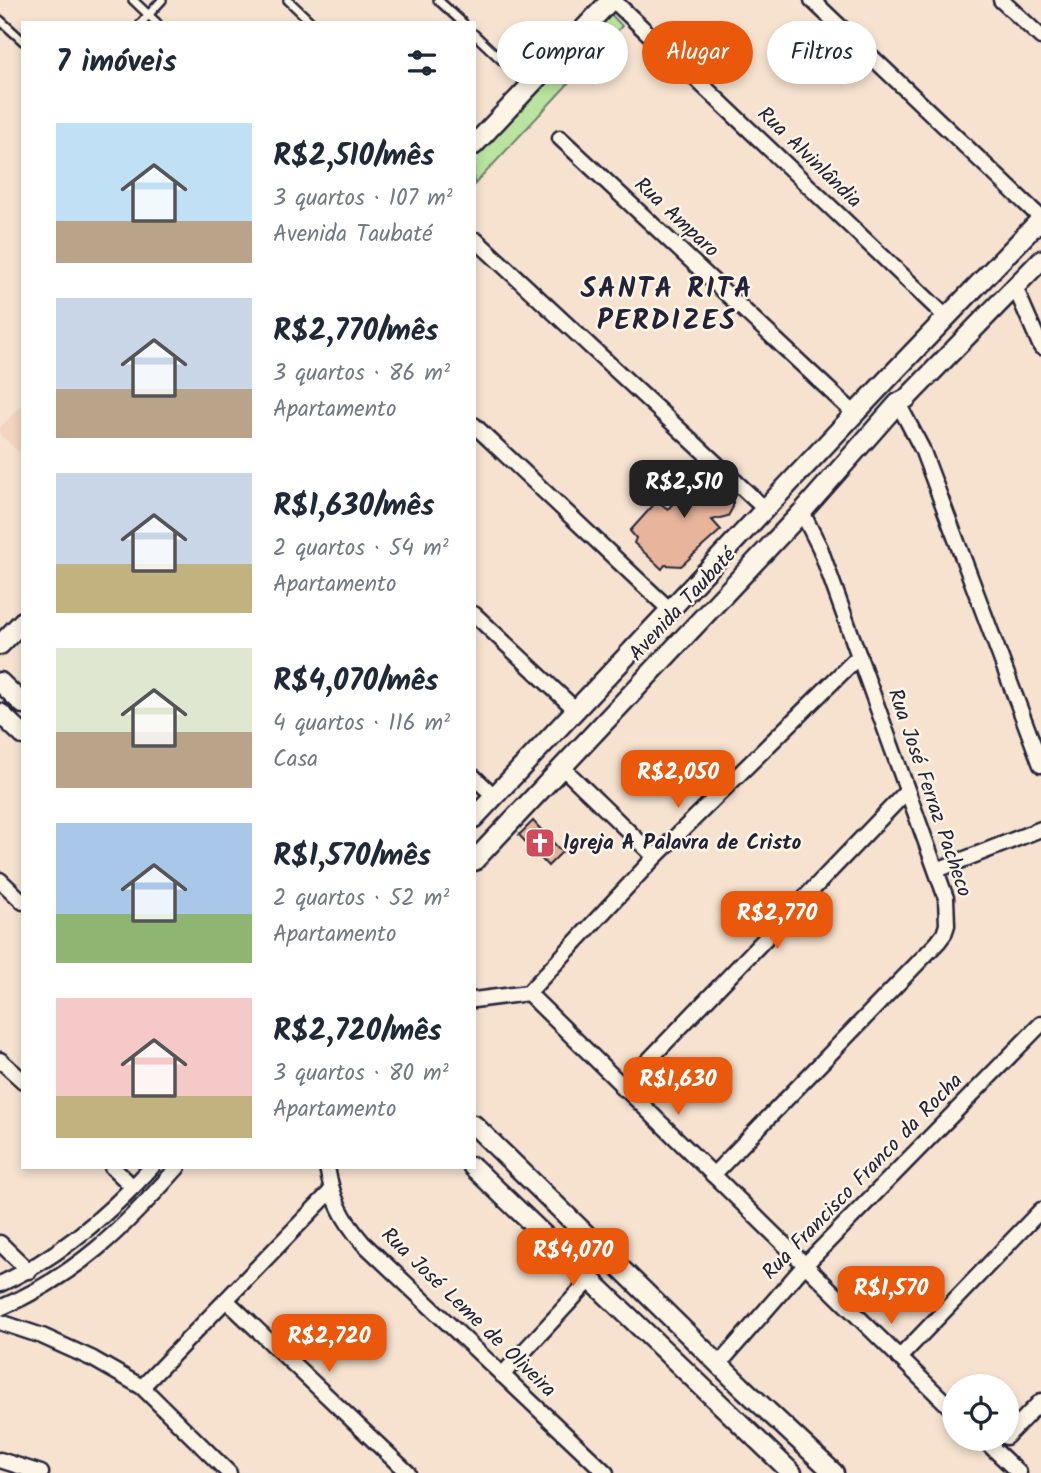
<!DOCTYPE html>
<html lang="pt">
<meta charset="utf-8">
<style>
:root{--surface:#fff;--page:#f6f6f7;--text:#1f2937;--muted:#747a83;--accent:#ea580c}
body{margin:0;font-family:Kalam,sans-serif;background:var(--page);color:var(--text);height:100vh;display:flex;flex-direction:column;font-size:26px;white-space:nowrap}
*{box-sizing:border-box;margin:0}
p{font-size:23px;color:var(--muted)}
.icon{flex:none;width:38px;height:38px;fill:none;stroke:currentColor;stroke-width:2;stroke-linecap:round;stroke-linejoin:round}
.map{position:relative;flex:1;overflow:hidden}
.details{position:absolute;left:21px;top:21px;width:455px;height:1148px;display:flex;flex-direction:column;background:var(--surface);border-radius:0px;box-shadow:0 4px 10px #0003}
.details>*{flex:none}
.banner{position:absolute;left:497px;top:21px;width:438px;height:63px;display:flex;gap:14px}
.tools{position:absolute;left:942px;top:1374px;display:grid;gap:14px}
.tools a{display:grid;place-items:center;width:77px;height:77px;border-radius:50%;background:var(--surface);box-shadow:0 4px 10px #0003;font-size:35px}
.price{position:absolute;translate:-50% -60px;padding:0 16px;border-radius:14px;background:var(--accent);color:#fff;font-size:23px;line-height:46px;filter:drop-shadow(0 2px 4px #0008)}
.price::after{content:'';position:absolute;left:50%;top:42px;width:21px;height:16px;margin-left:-10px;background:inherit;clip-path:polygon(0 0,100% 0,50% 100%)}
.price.active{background:#222;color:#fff}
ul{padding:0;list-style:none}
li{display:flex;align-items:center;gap:21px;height:175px;padding:0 35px}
li span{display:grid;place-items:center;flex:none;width:196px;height:140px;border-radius:0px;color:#555}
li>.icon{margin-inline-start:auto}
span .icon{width:84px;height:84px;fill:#fffc;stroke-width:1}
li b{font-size:30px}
h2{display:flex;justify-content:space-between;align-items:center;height:84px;padding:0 35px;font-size:30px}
.tag{padding:0 24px;border-radius:32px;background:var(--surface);box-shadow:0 4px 10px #0003;font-size:24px;line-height:63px}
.tag.active{background:var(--accent);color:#fff}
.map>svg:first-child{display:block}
.built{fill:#f2d4c0}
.green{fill:#bae39f;stroke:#6e826d;stroke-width:2}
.building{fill:#e9b49c;stroke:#22223b;stroke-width:2}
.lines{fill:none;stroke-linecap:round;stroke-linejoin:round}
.service-casing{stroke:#22223b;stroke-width:12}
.minor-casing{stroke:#22223b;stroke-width:19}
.tertiary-casing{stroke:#22223b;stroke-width:23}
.service{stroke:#fcf5e5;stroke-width:7}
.minor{stroke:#fcf5e5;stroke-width:14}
.tertiary{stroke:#fcf5e5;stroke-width:18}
.labels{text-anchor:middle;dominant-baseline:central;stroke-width:5;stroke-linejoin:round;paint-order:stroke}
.street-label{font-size:21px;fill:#22223b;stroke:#fcf5e5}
.poi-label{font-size:21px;font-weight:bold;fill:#22223b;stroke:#fcf5e5;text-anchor:start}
.district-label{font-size:28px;font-weight:bold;letter-spacing:2px;fill:#22223b;stroke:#fcf5e5}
</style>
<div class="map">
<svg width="1041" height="1473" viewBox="0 0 1041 1473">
<rect width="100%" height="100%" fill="#f6e2cf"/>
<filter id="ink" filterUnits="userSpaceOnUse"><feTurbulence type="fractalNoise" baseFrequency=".0143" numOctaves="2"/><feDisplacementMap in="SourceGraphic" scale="14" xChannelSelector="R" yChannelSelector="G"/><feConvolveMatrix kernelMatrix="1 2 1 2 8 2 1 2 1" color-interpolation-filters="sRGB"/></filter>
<g filter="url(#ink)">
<polygon class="built" points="23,403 23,456 0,434 0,428"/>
<polygon class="green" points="609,12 622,26 474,185 474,154"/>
<g class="building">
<polygon points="699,461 733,496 733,507 728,516 712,520 721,530 681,566 665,565 662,569 634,543 636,538 630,531 657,501 668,509 688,487 681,478"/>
<polygon points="533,821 562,852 548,866 519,835"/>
</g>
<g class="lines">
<g class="service-casing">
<g id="service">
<polyline points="133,0 157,23"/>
<polyline points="288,0 312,23"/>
<polyline points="438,0 463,23"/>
<polyline points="0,20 23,41"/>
<polyline points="141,23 162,0"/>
<polyline points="474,34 529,86"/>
</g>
</g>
<g class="minor-casing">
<g id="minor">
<polyline points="613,0 946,317"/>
<polyline points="812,0 1041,218"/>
<polyline points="1001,0 1041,37"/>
<polyline points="560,138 855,414"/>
<polyline points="476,240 765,509"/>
<polyline points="1015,287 1041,347"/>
<polyline points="898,403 922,449 1041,765"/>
<polyline points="474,425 670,610"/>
<polyline points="474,614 576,710"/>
<polyline points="562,767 655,857"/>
<polyline points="474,777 494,796"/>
<polyline points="937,870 1041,829"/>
<polyline points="0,880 23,902"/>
<polyline points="528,993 954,1411"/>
<polyline points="474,1000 528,993 655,857 859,656"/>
<polyline points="0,1060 23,1081"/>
<polyline points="622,1088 907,791"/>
<polyline points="112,1167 133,1187"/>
<path d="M327,1167C332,1198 343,1220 363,1243L606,1473"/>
<polyline points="713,1175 938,942 944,934 947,925 946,898 820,548 802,512"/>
<polyline points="0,1243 29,1271"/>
<path d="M0,1284C58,1258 109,1214 152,1167"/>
<polyline points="226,1300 408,1473"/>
<path d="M0,1308C76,1276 124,1228 178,1167"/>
<polyline points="0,1322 42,1336 93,1359 142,1387 229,1473"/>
<polyline points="899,1358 1041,1210"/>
<polyline points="720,1363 804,1266 1041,1024"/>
<polyline points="502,1375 591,1279"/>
<polyline points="142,1387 331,1191"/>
<polyline points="1006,1437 1041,1401"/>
<polyline points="982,1438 1019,1473"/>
<polyline points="0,1460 41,1473"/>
</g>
</g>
<g class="tertiary-casing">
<g id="tertiary">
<polyline points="474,145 611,0"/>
<polyline points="0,645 23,621"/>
<polyline points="0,682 23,704"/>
<polyline points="0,713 23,735"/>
<polyline points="474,818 896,370 1041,219"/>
<polyline points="474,861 802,512 898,403 906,399 1041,260"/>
<polyline points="474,1125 743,1388 834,1473"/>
<polyline points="473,1167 792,1473"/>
</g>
</g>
<use href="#service" class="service"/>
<use href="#minor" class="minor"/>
<use href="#tertiary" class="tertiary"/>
</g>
</g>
<defs>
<g id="church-square" transform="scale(1.575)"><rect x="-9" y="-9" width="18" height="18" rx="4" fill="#d1495b" stroke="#fcf5e5"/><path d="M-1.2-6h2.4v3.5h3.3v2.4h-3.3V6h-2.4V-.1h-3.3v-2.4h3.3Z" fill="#fff"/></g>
</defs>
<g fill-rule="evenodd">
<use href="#church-square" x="540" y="843"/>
</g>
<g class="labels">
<g class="street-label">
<text transform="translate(809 158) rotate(44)">Rua Alvinlândia</text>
<text transform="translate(676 218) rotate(43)">Rua Amparo</text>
<text transform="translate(683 605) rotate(-47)">Avenida Taubaté</text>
<text transform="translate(929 793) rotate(71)">Rua José Ferraz Pacheco</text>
<text transform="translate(863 1177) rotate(-46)">Rua Francisco Franco da Rocha</text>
<text transform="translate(468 1313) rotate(44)">Rua José Leme de Oliveira</text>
</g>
<g class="poi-label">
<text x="563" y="843">Igreja A Palavra de Cristo</text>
</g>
<g class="district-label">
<text x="667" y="289">SANTA RITA<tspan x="667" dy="32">PERDIZES</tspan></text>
</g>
</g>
</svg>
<div class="tools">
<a><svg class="icon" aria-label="locate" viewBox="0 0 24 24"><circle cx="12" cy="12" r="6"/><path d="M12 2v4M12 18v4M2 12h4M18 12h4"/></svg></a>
</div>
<b class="price active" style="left:684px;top:520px">R$2,510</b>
<b class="price" style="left:678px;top:810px">R$2,050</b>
<b class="price" style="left:777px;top:951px">R$2,770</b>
<b class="price" style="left:678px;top:1117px">R$1,630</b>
<b class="price" style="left:573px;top:1288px">R$4,070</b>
<b class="price" style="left:891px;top:1326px">R$1,570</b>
<b class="price" style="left:329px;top:1374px">R$2,720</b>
<div class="banner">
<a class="tag">Comprar</a>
<a class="tag active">Alugar</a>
<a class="tag">Filtros</a>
</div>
<section class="details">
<h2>7 imóveis<svg class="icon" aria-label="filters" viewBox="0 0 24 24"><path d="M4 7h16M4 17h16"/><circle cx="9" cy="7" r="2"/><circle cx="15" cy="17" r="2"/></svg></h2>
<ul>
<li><span style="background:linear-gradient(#bfe0f5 70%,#b9a48a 0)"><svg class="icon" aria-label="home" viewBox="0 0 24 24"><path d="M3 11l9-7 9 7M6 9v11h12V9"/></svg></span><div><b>R$2,510/mês</b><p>3 quartos · 107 m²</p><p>Avenida Taubaté</p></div></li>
<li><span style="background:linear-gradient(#c9d6e8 65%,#b9a48a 0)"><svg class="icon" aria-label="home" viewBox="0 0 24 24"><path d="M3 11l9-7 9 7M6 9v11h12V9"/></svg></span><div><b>R$2,770/mês</b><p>3 quartos · 86 m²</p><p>Apartamento</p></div></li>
<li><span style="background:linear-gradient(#c9d6e8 65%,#c2b280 0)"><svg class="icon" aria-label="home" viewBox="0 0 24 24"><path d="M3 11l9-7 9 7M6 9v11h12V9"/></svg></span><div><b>R$1,630/mês</b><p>2 quartos · 54 m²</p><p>Apartamento</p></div></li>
<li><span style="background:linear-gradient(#dfe7d0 60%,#b9a48a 0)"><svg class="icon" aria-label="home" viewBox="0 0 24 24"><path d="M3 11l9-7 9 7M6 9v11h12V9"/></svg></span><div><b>R$4,070/mês</b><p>4 quartos · 116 m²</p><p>Casa</p></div></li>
<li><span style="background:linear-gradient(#a9c7e8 65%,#8fb573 0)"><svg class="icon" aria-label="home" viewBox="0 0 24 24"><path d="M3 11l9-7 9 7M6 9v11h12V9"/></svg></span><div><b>R$1,570/mês</b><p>2 quartos · 52 m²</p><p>Apartamento</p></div></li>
<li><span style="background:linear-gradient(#f6c9c9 70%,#c2b280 0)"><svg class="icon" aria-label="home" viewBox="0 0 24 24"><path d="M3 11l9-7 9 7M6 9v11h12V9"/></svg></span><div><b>R$2,720/mês</b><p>3 quartos · 80 m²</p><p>Apartamento</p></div></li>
</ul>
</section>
</div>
